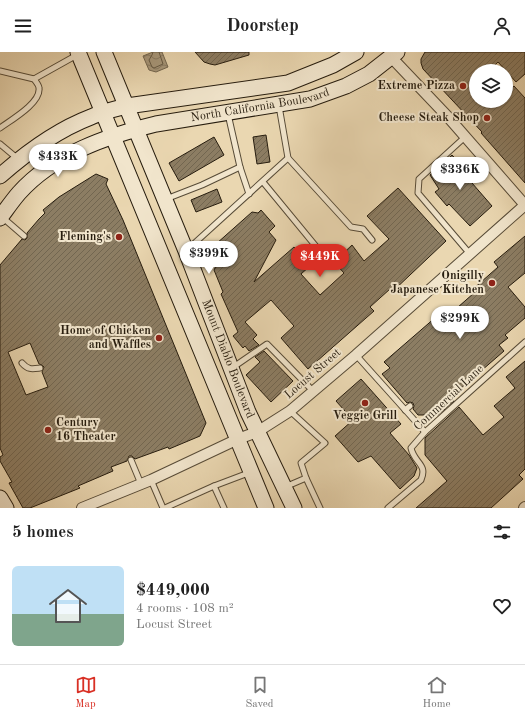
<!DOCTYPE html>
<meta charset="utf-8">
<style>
:root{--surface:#fff;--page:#f2f2f2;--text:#222;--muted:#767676;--line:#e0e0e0;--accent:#d93025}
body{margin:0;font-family:"Old Standard TT",serif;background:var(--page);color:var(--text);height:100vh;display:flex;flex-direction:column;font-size:15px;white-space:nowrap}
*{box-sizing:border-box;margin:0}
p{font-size:13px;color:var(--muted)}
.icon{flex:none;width:22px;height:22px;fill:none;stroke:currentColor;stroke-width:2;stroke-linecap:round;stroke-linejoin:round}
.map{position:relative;height:456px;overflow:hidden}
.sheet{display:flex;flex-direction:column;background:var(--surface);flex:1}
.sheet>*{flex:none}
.buttons{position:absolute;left:469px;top:12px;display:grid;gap:8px}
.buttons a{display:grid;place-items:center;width:44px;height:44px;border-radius:50%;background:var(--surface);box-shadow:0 1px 3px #0004;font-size:20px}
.price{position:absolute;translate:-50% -34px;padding:0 9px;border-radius:14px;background:#fff;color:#222;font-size:13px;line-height:26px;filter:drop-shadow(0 1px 2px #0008)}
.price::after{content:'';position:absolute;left:50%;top:24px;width:12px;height:9px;margin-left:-6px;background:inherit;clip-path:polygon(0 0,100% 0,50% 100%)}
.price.current{background:var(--accent);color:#fff}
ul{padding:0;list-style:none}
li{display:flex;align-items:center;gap:12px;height:100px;padding:0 12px}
li span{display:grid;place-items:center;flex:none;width:112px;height:80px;border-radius:6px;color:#555}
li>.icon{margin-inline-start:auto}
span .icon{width:48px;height:48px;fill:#fffc;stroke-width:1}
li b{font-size:17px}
h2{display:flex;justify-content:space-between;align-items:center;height:48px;padding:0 12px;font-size:17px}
header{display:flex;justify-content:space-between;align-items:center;height:52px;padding:0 12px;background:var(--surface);font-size:18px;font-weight:800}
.tabs{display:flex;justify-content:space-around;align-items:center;height:56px;border-top:1px solid var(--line);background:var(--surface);font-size:11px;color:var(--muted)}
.tabs a{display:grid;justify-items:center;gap:2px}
.tabs .current{color:var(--accent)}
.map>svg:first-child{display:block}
.water{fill:url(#water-waves);stroke:#73664f}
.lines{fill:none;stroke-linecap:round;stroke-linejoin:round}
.shore{stroke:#665a44;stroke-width:1}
.building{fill:url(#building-hatch);stroke:#261c0e;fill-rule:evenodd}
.lane-casing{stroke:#574b37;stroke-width:7}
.street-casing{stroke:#574b37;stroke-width:12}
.secondary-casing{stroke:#261c0e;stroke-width:17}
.lane{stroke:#f1e5cc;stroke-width:5}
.street{stroke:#f1e5cc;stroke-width:10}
.secondary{stroke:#f1e5cc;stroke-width:15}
.poi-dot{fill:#8f2418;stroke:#f1e5cc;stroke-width:1.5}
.labels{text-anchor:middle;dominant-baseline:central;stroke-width:4;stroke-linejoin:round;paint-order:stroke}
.poi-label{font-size:12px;font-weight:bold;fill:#261c0e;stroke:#f1e5cc;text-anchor:end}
.street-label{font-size:12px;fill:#261c0e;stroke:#f1e5cc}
</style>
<header><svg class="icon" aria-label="menu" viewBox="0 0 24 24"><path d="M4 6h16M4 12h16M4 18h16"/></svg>Doorstep<svg class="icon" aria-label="person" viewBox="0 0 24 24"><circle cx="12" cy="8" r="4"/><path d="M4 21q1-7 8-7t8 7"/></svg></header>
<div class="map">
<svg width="525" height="456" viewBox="0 0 525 456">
<defs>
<pattern id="water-waves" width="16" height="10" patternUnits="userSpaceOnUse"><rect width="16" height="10" fill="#a7977a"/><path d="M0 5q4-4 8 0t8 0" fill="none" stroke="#887a62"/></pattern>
<pattern id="building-hatch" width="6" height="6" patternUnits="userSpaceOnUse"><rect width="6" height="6" fill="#8c7d63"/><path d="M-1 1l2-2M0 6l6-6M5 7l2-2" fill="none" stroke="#726650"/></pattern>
</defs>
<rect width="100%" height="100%" fill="#ead7b1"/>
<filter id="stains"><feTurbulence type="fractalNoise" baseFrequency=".005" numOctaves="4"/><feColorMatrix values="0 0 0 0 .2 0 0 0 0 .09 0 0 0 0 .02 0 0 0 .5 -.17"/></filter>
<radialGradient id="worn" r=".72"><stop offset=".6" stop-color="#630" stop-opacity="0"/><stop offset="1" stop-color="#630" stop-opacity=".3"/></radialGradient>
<polygon class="water" points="153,0 162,0 168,15 156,20 149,18 143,4"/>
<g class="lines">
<polyline class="shore" points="153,0 152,3 149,8 152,15 154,16 163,12 159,0"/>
</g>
<g class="building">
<polygon points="195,0 249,0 249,3 215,13 210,12 204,10"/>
<polygon points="425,0 525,0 525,22 516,30 498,10 489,19 476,19 476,49 506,49 506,41 514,34 525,46 525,131 481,81 482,80 423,17 421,11 421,7"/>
<polygon points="266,83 270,110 257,112 253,85"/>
<polygon points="214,85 224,103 179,129 169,111"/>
<polygon points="452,103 463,115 464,114 477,128 472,131 492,154 470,174 449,152 447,154 435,140 439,137 430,123"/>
<path d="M96,122L108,127L106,132L123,168L206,371L200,384L169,397L168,395L135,407L132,404H129L127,409L111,415L113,419L78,434L80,436L30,456H23L9,431L12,430L0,409V405L3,403L0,396V213L22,187L25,188L27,186V181L39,167L45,161L43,158L59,145ZM30,291L39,312L42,313L44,315L42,320L48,335L26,343L8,300Z"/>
<polygon points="398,136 446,189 392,240 390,237 370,255 374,259 308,317 281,286 294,274 271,248 245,270 257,283 253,287 259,293 249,299 245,294 243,296 233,284 238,280 221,242 223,240 214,218 217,212 212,199 218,196 216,192 252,160 258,161 261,158 275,174 269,180 276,188 254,230 294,195 310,214 301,222 320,243 344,221 334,210 352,193 364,209 389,187 367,164"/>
<polygon points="217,137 222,150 196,160 191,148"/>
<polygon points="525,184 525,221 508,235 525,255 525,266 505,283 508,286 499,293 504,299 451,345 454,349 438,363 418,363 413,357 414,354 413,351 410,350 407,351 382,322 390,316 384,310 436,265 441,270 474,241 472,238 498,215 494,210"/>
<polygon points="264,299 293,329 271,350 246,323 260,310 255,305"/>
<polygon points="525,309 525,417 519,423 523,427 491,456 416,456 447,429 425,403 425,386 459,355 483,383 504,365 494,354 515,336 506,325"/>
<polygon points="361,327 401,372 390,381 409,403 417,416 414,424 400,437 371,404 358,410 335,384 353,368 336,349"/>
</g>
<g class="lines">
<g class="lane-casing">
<g id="lane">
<path d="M0,19L34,27C36,30 39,33 39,36C41,51 11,68 0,76"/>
<polyline points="34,27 77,3"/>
<polyline points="279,54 288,106 351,175 363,177 372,188"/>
<polyline points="228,62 240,115 249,142"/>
<polyline points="465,85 419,127 418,141 470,202"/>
<polyline points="0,92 18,107"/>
<polyline points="263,130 328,209"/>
<polyline points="166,147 202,133 240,115"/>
<polyline points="2,165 24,184"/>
<polyline points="187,198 288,106"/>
<polyline points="356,303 425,380"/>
<path d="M22,311C28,318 32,317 40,316"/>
<polyline points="232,316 267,292 314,340"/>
<polyline points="405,358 410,354"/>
<polyline points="131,408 141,432"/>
<polyline points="306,426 320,456"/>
<polyline points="151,428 163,456"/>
<polyline points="214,434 224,456"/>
<polyline points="285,435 306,426 301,411 325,391 290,359"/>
<polyline points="165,456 214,434 251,420"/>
<path d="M388,456L421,428C428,412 414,411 411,396L425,380L525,290"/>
</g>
</g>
<g class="street-casing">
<g id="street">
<polyline points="391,5 448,65 525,153"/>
<polyline points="82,456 151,428 238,387 257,380 290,359 356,303 525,153"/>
<polyline points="524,456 525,455"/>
</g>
</g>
<g class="secondary-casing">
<g id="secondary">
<polyline points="78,0 266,456"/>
<path id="s1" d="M104,0L186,199L248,360L294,456"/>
<path d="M0,124C27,100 57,78 91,65C102,60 115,57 127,54L288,31L333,13L356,0"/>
<path id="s2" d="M0,166C6,158 12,149 19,141C54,102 107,84 156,72L310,47L346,34L369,22L397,0"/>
<polyline points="0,446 6,456"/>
</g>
</g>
<use href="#lane" class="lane"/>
<use href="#street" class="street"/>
<use href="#secondary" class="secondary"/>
</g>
<g class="poi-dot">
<circle cx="463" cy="34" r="4"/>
<circle cx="487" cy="66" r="4"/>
<circle cx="119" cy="185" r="4"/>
<circle cx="492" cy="231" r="4"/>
<circle cx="159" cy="286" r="4"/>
<circle cx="365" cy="351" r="4"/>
<circle cx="48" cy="378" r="4"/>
</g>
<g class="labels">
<g class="poi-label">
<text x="455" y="34">Extreme Pizza</text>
<text x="479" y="66">Cheese Steak Shop</text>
<text x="111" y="185">Fleming's</text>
<text x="484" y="224">Onigilly<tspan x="484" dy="14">Japanese Kitchen</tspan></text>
<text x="151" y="279">Home of Chicken<tspan x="151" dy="14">and Waffles</tspan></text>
<text x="365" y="364" text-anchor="middle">Veggie Grill</text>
<text x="56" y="371" text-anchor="start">Century<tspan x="56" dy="14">16 Theater</tspan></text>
</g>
<g class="street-label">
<text stroke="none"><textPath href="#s2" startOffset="293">North California Boulevard</textPath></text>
<text stroke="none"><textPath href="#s1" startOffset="331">Mount Diablo Boulevard</textPath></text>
<text transform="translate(313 322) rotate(-41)">Locust Street</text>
<text transform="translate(449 346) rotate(-43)">Commercial Lane</text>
</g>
</g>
<rect width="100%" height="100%" filter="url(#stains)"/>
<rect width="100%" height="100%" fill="url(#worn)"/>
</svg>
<div class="buttons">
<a><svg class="icon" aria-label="layers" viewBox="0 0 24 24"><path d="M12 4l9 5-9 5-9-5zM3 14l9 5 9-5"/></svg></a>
</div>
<b class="price" style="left:58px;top:126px">$433K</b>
<b class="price" style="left:460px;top:139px">$336K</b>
<b class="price" style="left:209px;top:223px">$399K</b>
<b class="price current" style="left:320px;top:226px">$449K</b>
<b class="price" style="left:460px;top:288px">$299K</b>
</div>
<section class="sheet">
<h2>5 homes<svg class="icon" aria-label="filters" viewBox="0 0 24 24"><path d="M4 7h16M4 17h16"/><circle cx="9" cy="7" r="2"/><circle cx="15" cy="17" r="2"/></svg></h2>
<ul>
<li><span style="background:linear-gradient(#bfe0f5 60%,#7fa58c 0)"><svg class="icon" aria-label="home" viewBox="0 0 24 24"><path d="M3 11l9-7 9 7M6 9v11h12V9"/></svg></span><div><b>$449,000</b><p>4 rooms · 108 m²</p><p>Locust Street</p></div><svg class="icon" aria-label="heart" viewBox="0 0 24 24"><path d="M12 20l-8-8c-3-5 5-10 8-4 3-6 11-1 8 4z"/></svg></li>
</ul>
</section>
<nav class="tabs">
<a class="current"><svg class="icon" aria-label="map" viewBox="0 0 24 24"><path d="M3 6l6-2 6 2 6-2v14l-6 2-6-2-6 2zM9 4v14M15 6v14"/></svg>Map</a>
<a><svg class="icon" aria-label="saved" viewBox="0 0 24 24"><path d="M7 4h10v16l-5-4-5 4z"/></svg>Saved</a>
<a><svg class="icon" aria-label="home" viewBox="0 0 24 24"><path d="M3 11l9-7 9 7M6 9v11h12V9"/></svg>Home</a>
</nav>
